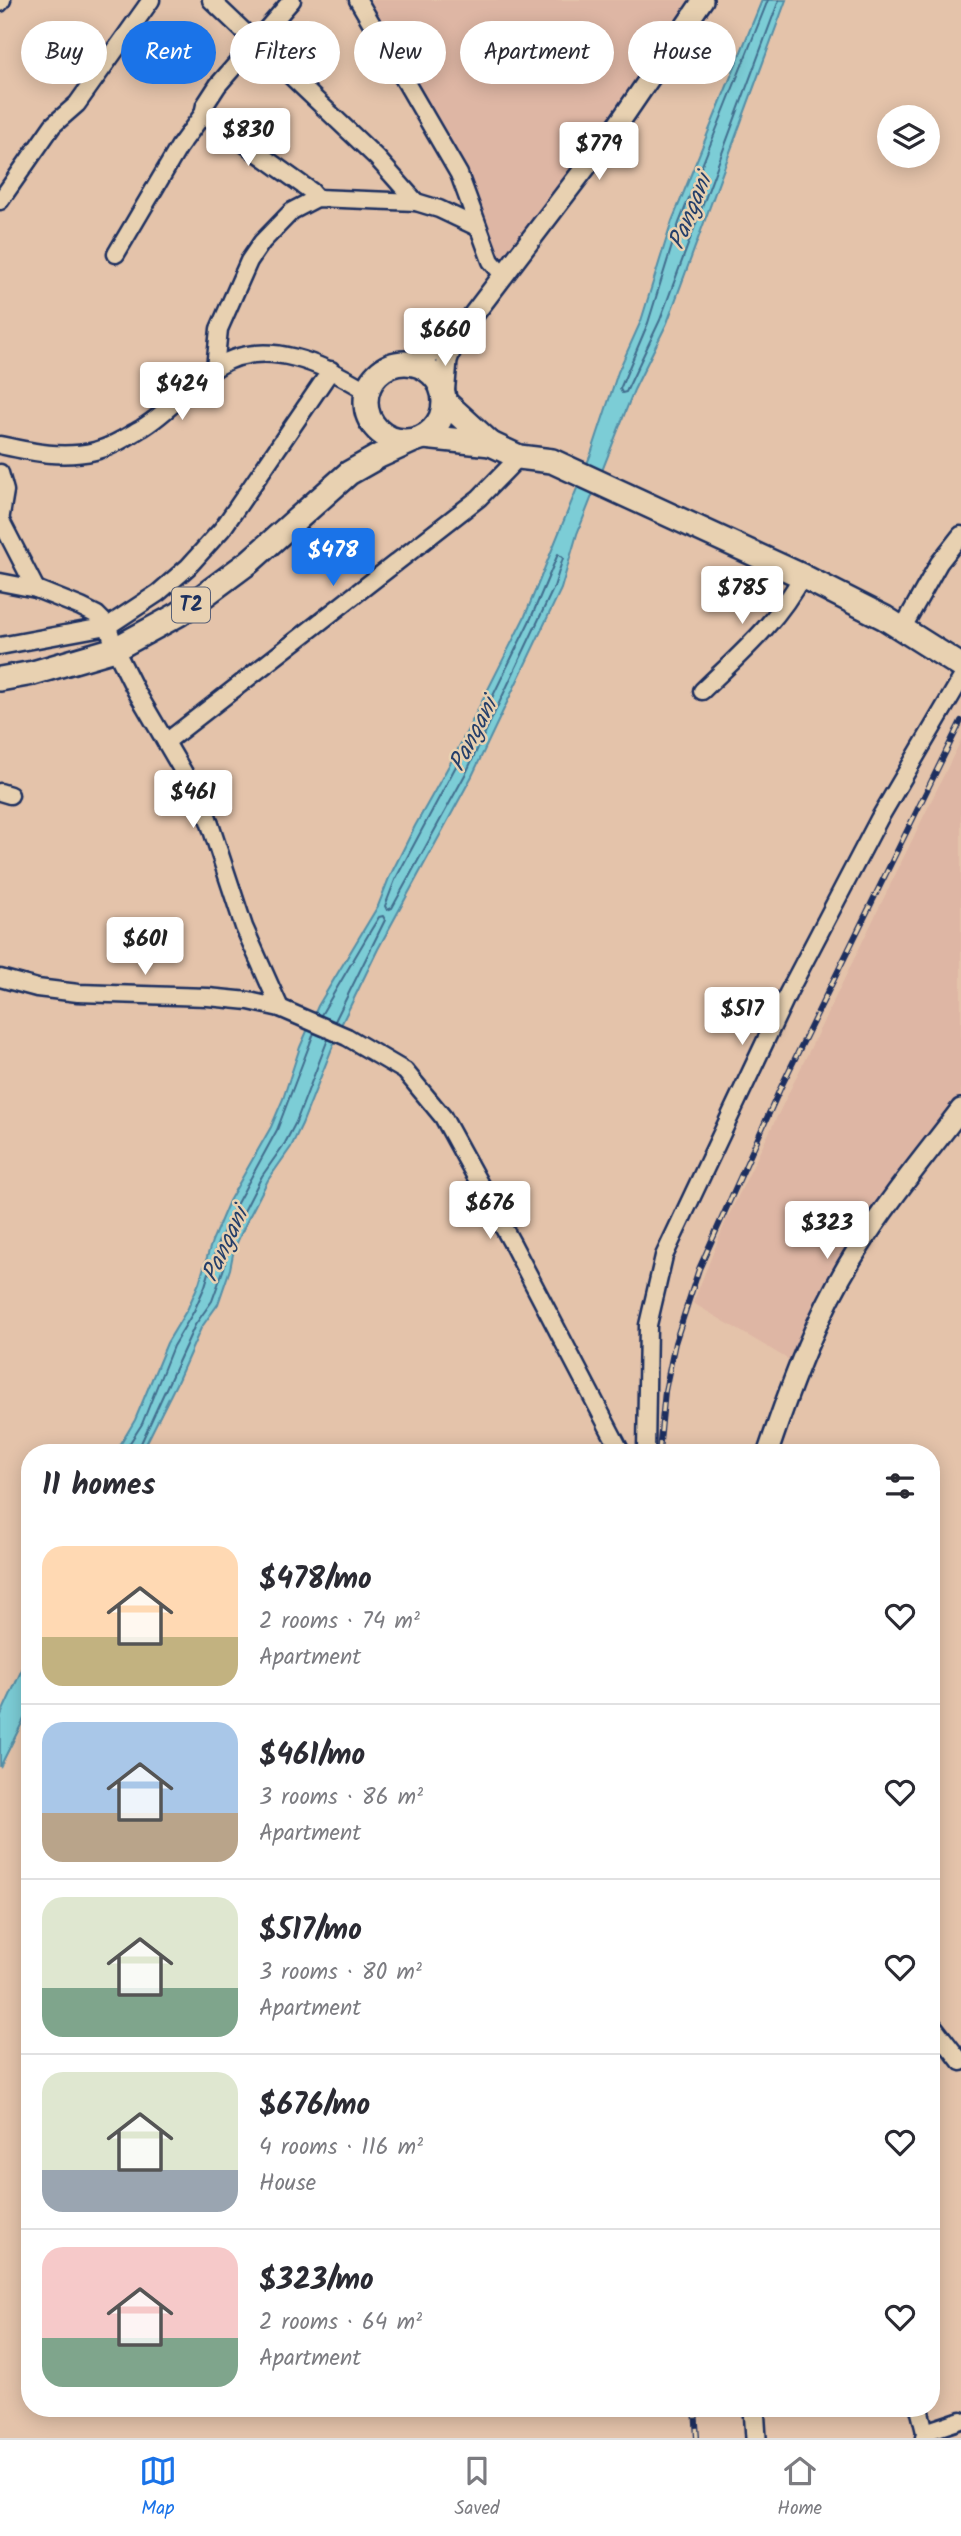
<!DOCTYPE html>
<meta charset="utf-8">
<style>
:root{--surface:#fff;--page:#f2f2f3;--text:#2b2b33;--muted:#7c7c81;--line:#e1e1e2;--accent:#1a73e8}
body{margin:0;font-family:Kalam,sans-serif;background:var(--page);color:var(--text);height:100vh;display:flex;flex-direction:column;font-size:26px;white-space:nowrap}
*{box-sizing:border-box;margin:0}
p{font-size:23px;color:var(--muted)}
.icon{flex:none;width:38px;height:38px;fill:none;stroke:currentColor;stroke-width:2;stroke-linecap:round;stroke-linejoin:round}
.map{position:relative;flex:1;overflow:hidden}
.details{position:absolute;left:21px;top:1444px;width:919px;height:973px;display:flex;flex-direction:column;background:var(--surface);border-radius:28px;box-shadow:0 4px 18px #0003}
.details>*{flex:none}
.banner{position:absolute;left:21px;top:21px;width:920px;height:63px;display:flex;gap:14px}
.fabs{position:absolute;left:877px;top:105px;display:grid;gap:14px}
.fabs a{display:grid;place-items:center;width:63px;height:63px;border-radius:50%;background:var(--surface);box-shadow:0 4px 18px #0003;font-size:35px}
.price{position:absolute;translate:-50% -60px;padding:0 16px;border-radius:7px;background:#fff;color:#222;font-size:23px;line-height:46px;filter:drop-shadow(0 2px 4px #0008)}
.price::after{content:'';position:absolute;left:50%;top:42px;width:21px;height:16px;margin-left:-10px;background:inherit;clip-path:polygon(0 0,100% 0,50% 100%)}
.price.active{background:var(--accent);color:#fff}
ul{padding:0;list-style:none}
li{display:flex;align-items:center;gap:21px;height:175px;padding:0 21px}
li+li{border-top:2px solid var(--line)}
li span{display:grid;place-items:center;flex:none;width:196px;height:140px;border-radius:21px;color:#555}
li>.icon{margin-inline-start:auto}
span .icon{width:84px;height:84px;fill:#fffc;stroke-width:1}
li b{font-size:30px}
h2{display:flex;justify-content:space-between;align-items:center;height:84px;padding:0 21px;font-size:30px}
.pill{padding:0 24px;border-radius:32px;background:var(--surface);box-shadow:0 4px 18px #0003;font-size:24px;line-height:63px}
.pill.active{background:var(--accent);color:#fff}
.menu{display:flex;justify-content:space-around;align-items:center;height:98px;border-top:2px solid var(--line);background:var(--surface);font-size:19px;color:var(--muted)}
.menu a{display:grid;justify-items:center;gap:4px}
.menu .active{color:var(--accent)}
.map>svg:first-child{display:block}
.built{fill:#deb6a4}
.water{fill:#7ccdd6;stroke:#558ea6;stroke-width:2}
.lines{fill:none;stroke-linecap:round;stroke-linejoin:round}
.shore{stroke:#426e8e;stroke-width:2}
.minor-casing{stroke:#1b2f5e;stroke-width:21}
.major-casing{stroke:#1b2f5e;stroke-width:24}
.highway-casing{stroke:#1b2f5e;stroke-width:28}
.minor{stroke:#e8d1b1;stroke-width:16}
.major{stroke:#e8d1b1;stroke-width:19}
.highway{stroke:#e8d1b1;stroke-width:23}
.rail-casing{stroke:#1b2f5e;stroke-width:6}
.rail{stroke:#e8d1b1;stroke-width:3.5;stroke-dasharray:10;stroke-linecap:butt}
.labels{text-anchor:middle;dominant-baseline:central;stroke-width:5;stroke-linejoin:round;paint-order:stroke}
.shield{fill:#e8d1b1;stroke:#586077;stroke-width:2}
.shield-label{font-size:21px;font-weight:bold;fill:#1b2f5e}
.water-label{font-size:24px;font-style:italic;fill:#253f6a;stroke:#e8d1b1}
</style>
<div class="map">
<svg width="961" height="2438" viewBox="0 0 961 2438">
<rect width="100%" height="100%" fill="#e4c3aa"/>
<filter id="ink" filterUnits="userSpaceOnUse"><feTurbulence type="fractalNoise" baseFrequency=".0143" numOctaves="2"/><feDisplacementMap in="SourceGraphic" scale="14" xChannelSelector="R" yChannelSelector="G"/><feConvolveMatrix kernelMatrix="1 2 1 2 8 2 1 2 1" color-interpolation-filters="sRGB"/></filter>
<g filter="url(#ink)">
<g class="built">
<polygon points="365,0 694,0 611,121 502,265"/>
<polygon points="961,740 961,1096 872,1214 833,1277 791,1361 693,1303 725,1223"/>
</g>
<g class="water">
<polygon points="762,0 786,0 667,323 634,390 577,534 561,589 472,776 378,949 342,1023 302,1124 291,1147 268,1180 246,1223 234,1249 230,1269 218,1304 201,1328 178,1380 142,1452 116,1452 135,1420 167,1343 188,1308 199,1283 212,1241 229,1201 271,1127 283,1099 300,1047 318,1006 378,906 389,878 415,826 457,751 525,616 591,454 618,372 641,321 672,221"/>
<polygon points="30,1652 30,1707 0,1767 0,1717"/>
</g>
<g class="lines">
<g class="shore">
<polyline points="768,0 679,223 648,323 620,389 622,393 626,392 660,320 779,0"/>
<polygon points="558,554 563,558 554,587 466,773 392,908 387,910 385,906 395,880 486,710 531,618"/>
<polyline points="321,1015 371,930 379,917 383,916 385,920 335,1021"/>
<polyline points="124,1452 142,1424 173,1346 194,1311 205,1286 218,1243 236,1205 277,1130 314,1033"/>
<polyline points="137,1452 195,1325 212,1301 224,1268 228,1246 240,1219 262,1176 285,1143 296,1122 328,1039"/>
</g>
<g class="minor-casing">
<g id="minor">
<polyline points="211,0 377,158 416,202"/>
<polyline points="358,0 459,174 491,261 504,276"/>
<polyline points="0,3 2,0"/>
<polyline points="203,114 311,191 317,198"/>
<polyline points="0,201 53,125 77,104 151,0"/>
<polyline points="116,254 179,147 203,114 205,105 218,85 292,0"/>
<polyline points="215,368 219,329 249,261 262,242 292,211 317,198 416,202 439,209 477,227"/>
<path d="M0,445C32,452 62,459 95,451C112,447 128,436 142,428C170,411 190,385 217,367C265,336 325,365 367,391"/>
<polyline points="0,473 5,491 0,521"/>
<polyline points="1,521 36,589"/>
<polyline points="0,582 36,589 81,607 97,615 108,626 115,649 136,691 205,809 244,927 280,1008"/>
<polyline points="902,629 939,563 961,535"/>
<polyline points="0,646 108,626 158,593 188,567 223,528 331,370"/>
<path d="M702,691C739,655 778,622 802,576"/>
<polyline points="166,742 479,498 519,457"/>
<polyline points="0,792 10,795"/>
<polyline points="0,978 37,988 78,993 208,997 249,1001 280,1008 347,1037 405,1071 443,1117 513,1245 621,1452"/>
<polyline points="646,1452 648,1325 664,1256 788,993 879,819 961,679"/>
<polyline points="931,2023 961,2062"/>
<polyline points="919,2408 925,2432 924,2438"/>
<polyline points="925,2432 961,2420"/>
</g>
</g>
<g class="major-casing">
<g id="major">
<polyline points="416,363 455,339"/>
<polyline points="444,396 447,360 455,339 617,126 703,0"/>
<path d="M768,1452C792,1381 818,1311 859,1247C889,1199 927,1154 961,1109"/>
<polyline points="754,2408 756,2438"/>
</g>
</g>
<g class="highway-casing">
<g id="highway">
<circle cx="405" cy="402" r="39"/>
<polyline points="445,402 491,444 519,457 552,461 802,576 885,618 961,666"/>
<polyline points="424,437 491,444"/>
<polyline points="0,679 33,673 115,649 179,614 249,562 349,473 379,456 412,441"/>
</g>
</g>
<use href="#minor" class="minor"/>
<use href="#major" class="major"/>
<use href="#highway" class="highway"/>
<g class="rail-casing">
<g id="rail">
<polyline points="659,1452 665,1391 675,1343 699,1269 780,1089 961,721"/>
<polyline points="695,2408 697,2438"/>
</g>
</g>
<use href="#rail" class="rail"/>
</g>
</g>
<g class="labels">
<rect class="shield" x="172" y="587.5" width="38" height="35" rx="5"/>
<g class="shield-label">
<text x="191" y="605">T2</text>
</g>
<g class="water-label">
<text transform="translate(691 212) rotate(-68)">Pangani</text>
<text transform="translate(474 735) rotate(-63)">Pangani</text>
<text transform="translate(226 1245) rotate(-65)">Pangani</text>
</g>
</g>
</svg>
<div class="fabs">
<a><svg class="icon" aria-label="layers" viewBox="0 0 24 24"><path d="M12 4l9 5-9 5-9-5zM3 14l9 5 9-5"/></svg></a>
</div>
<b class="price" style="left:248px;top:168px">$830</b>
<b class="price" style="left:599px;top:182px">$779</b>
<b class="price" style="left:445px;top:368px">$660</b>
<b class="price" style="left:182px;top:422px">$424</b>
<b class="price active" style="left:333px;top:588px">$478</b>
<b class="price" style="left:742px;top:626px">$785</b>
<b class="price" style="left:193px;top:830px">$461</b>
<b class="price" style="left:145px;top:977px">$601</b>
<b class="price" style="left:742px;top:1047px">$517</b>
<b class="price" style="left:490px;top:1241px">$676</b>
<b class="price" style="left:827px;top:1261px">$323</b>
<div class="banner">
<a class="pill">Buy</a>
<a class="pill active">Rent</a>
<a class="pill">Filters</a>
<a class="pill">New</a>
<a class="pill">Apartment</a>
<a class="pill">House</a>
</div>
<section class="details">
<h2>11 homes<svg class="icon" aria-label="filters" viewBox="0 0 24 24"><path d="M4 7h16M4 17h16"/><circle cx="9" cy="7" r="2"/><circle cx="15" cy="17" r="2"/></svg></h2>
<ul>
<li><span style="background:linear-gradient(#ffd9b3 65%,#c2b280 0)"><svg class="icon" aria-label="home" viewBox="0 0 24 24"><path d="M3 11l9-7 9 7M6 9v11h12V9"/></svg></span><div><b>$478/mo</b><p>2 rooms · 74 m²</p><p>Apartment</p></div><svg class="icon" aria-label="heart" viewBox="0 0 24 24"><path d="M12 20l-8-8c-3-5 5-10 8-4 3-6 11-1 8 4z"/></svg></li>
<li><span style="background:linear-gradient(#a9c7e8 65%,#b9a48a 0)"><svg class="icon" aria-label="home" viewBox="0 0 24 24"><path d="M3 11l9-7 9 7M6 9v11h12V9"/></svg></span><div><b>$461/mo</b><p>3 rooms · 86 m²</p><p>Apartment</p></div><svg class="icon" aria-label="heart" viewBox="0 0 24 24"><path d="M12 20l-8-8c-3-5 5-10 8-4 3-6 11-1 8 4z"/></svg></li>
<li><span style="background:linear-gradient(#dfe7d0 65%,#7fa58c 0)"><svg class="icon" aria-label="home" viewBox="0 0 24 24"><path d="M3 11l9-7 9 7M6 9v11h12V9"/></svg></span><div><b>$517/mo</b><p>3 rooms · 80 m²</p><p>Apartment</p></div><svg class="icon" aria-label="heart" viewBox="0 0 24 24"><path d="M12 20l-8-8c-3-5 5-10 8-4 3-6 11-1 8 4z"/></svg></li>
<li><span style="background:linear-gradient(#dfe7d0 70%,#9aa5b1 0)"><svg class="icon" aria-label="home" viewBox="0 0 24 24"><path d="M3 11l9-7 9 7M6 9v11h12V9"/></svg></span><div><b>$676/mo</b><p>4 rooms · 116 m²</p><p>House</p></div><svg class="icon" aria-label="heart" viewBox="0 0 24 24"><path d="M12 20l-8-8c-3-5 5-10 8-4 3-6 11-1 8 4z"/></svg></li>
<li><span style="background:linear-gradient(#f6c9c9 65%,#7fa58c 0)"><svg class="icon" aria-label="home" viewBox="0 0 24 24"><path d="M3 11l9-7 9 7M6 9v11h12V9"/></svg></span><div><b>$323/mo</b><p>2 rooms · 64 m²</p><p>Apartment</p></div><svg class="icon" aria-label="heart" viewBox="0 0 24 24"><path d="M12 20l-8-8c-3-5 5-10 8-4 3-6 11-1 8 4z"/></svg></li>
</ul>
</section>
</div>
<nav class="menu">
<a class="active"><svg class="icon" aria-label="map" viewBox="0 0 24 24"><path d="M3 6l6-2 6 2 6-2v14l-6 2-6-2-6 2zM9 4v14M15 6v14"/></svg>Map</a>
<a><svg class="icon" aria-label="saved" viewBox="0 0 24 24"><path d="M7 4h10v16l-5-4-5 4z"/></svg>Saved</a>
<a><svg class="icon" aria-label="home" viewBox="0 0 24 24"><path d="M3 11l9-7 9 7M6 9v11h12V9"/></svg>Home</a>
</nav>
